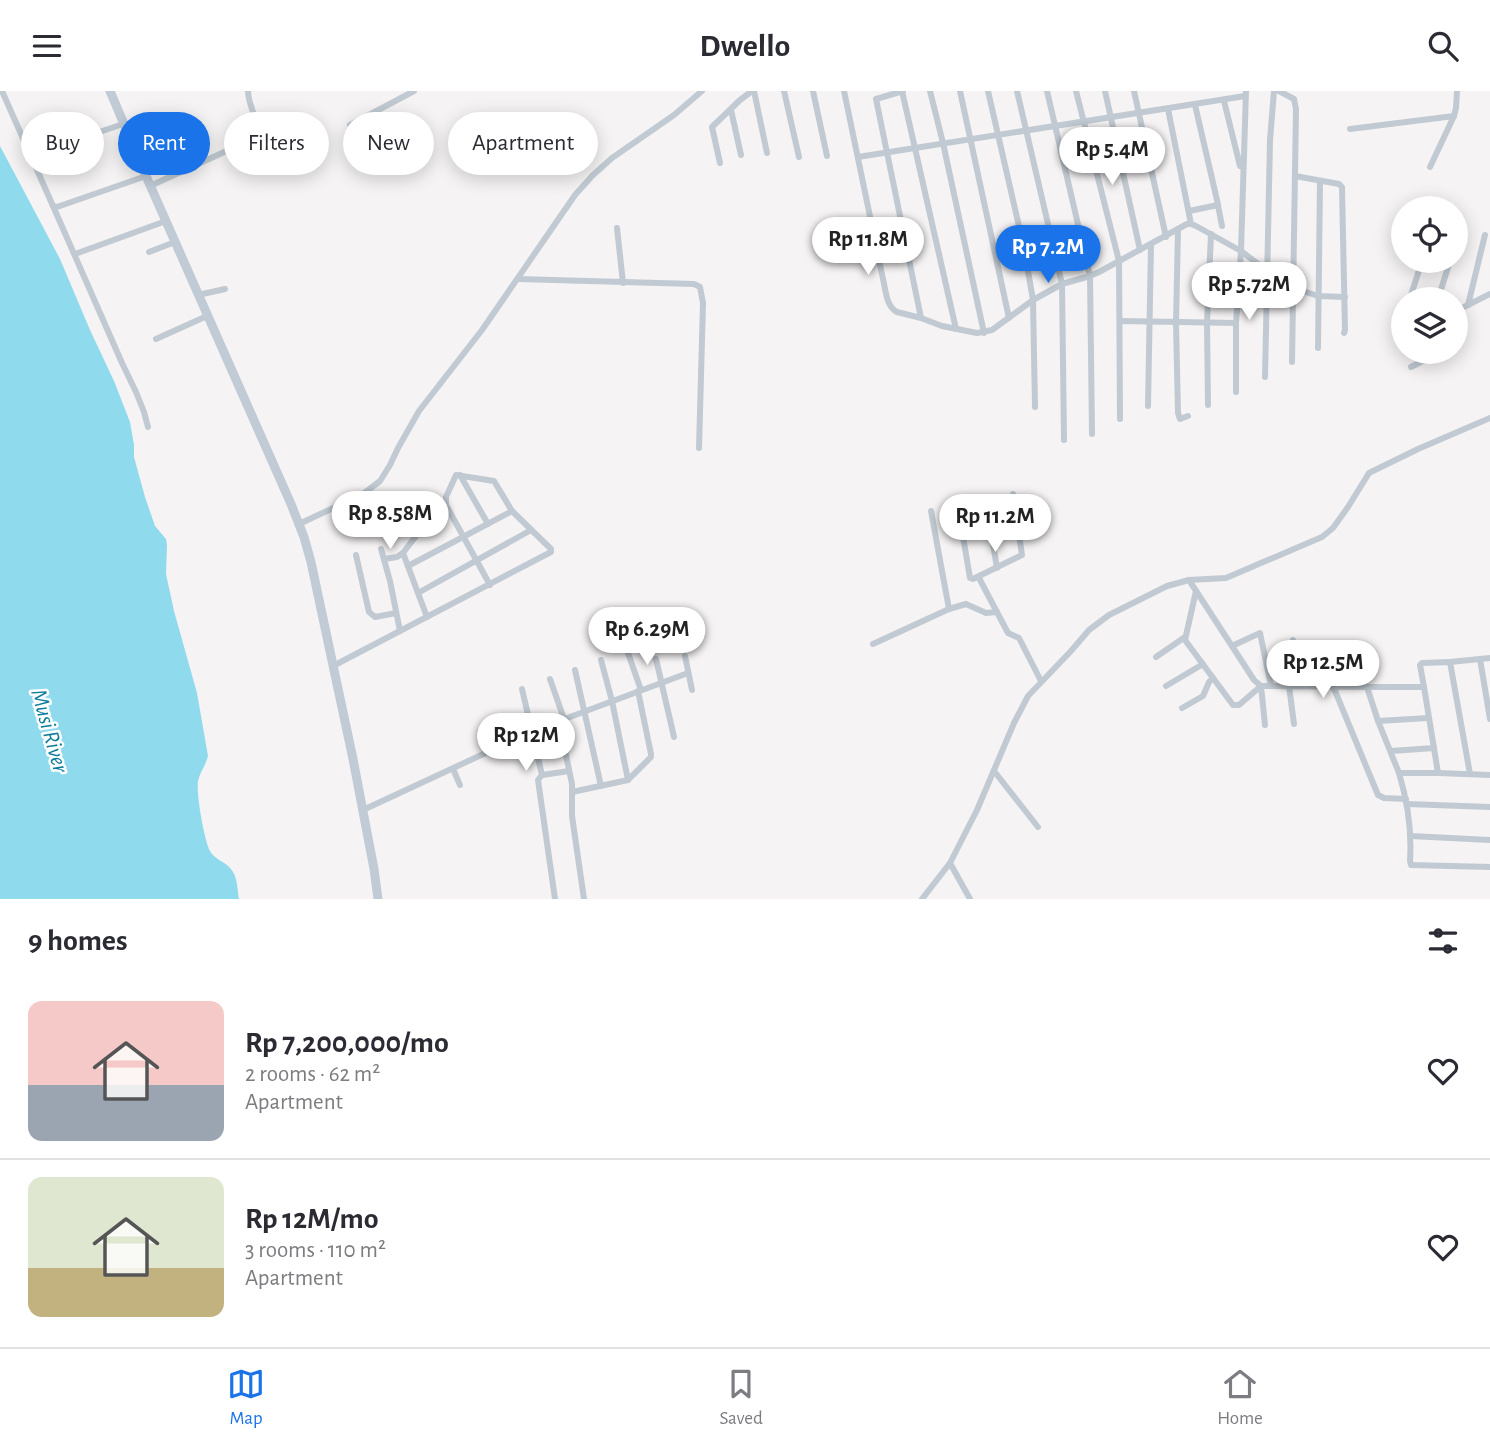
<!DOCTYPE html>
<meta charset="utf-8">
<style>
:root{--surface:#fff;--page:#f2f2f3;--text:#2b2b33;--muted:#7c7c81;--line:#e1e1e2;--accent:#1a73e8}
body{margin:0;font-family:"Alegreya Sans",sans-serif;background:var(--page);color:var(--text);height:100vh;display:flex;flex-direction:column;font-size:26px;white-space:nowrap}
*{box-sizing:border-box;margin:0}
p{font-size:23px;color:var(--muted)}
.icon{flex:none;width:38px;height:38px;fill:none;stroke:currentColor;stroke-width:2;stroke-linecap:round;stroke-linejoin:round}
.map{position:relative;height:808px;overflow:hidden}
.sheet{display:flex;flex-direction:column;background:var(--surface);flex:1}
.sheet>*{flex:none}
.top-card{position:absolute;left:21px;top:21px;width:700px;height:63px;display:flex;gap:14px}
.tools{position:absolute;left:1391px;top:105px;display:grid;gap:14px}
.tools a{display:grid;place-items:center;width:77px;height:77px;border-radius:50%;background:var(--surface);box-shadow:0 4px 18px #0003;font-size:35px}
.price{position:absolute;translate:-50% -60px;padding:0 16px;border-radius:24px;background:#fff;color:#222;font-size:23px;line-height:46px;filter:drop-shadow(0 2px 4px #0008)}
.price::after{content:'';position:absolute;left:50%;top:42px;width:21px;height:16px;margin-left:-10px;background:inherit;clip-path:polygon(0 0,100% 0,50% 100%)}
.price.selected{background:var(--accent);color:#fff}
ul{padding:0;list-style:none}
li{display:flex;align-items:center;gap:21px;height:175px;padding:0 28px}
li+li{border-top:2px solid var(--line)}
li span{display:grid;place-items:center;flex:none;width:196px;height:140px;border-radius:14px;color:#555}
li>.icon{margin-inline-start:auto}
span .icon{width:84px;height:84px;fill:#fffc;stroke-width:1}
li b{font-size:30px}
h2{display:flex;justify-content:space-between;align-items:center;height:84px;padding:0 28px;font-size:30px}
.chip{padding:0 24px;border-radius:32px;background:var(--surface);box-shadow:0 4px 18px #0003;font-size:24px;line-height:63px}
.chip.selected{background:var(--accent);color:#fff}
header{display:flex;justify-content:space-between;align-items:center;height:91px;padding:0 28px;background:var(--surface);font-size:32px;font-weight:700}
.dock{display:flex;justify-content:space-around;align-items:center;height:98px;border-top:2px solid var(--line);background:var(--surface);font-size:19px;color:var(--muted)}
.dock a{display:grid;justify-items:center;gap:4px}
.dock .selected{color:var(--accent)}
.map>svg:first-child{display:block}
.water{fill:#90daee}
.lines{fill:none;stroke-linecap:round;stroke-linejoin:round}
.street{stroke:#c1cad2;stroke-width:6}
.secondary{stroke:#c1cbd6;stroke-width:9}
.labels{text-anchor:middle;dominant-baseline:central;stroke-width:5;stroke-linejoin:round;paint-order:stroke}
.water-label{font-size:23px;font-style:italic;fill:#0c7c9b;stroke:#fff}
</style>
<header><svg class="icon" aria-label="menu" viewBox="0 0 24 24"><path d="M4 6h16M4 12h16M4 18h16"/></svg>Dwello<svg class="icon" aria-label="search" viewBox="0 0 24 24"><circle cx="10" cy="10" r="6"/><path d="M15 15l6 6"/></svg></header>
<div class="map">
<svg width="1490" height="808" viewBox="0 0 1490 808">
<rect width="100%" height="100%" fill="#f5f3f3"/>
<path class="water" d="M0,55L60,168L90,239L114,290L130,331L134,354V366L145,406L155,435L166,448L167,454L166,483L174,520L197,602L208,665C206,674 200,681 198,690C196,702 204,748 210,760C214,768 224,770 230,777C238,785 237,798 239,808H0Z"/>
<g class="lines">
<g class="street">
<polyline points="2,0 53,115 57,116 146,85"/>
<polyline points="754,0 767,62"/>
<polyline points="784,0 799,66"/>
<polyline points="813,0 827,65"/>
<path d="M844,0L883,188C886,200 886,215 897,221L921,227L942,235L977,242L992,239L1033,209L1024,157L988,0"/>
<polyline points="902,0 956,238"/>
<polyline points="903,0 876,8 921,227"/>
<polyline points="930,0 943,52 984,242"/>
<polyline points="960,0 1009,227"/>
<polyline points="1017,0 1062,193 1064,349"/>
<polyline points="1047,0 1090,185 1092,343"/>
<polyline points="1076,0 1119,170 1120,328"/>
<polyline points="1105,0 1140,159"/>
<polyline points="1134,0 1166,146"/>
<polyline points="1279,0 1294,8 1296,18 1292,271"/>
<polyline points="1224,10 1240,75"/>
<polyline points="1195,14 1217,109 1222,135"/>
<polyline points="1168,18 1191,133"/>
<polyline points="731,19 741,64"/>
<polyline points="350,34 414,0"/>
<polyline points="1350,38 1454,25"/>
<polyline points="32,64 123,33"/>
<polyline points="858,66 1245,5"/>
<polyline points="720,72 712,36 740,9 752,0"/>
<polyline points="1430,76 1454,25 1456,17 1457,0"/>
<polyline points="1295,85 1339,93 1342,96 1345,239 1344,242"/>
<path d="M150,95L257,46C260,31 248,15 248,0"/>
<polyline points="53,115 122,272 136,301 144,321 148,336"/>
<polyline points="1189,120 1218,114"/>
<polyline points="617,137 623,192"/>
<polyline points="1178,138 1176,232 1178,322 1180,328 1188,325"/>
<polyline points="1456,152 1460,140"/>
<polyline points="149,161 175,151"/>
<polyline points="75,163 166,130"/>
<polyline points="518,188 694,193 700,196 703,212 699,357"/>
<polyline points="198,204 225,198"/>
<polyline points="1411,204 1422,170"/>
<polyline points="1411,206 1411,204 1430,208"/>
<polyline points="1438,208 1450,170"/>
<polyline points="1468,214 1485,144"/>
<polyline points="1456,220 1490,203"/>
<polyline points="1120,230 1236,232"/>
<polyline points="1401,239 1404,231"/>
<polyline points="1456,244 1458,252 1456,252"/>
<polyline points="156,248 207,225"/>
<polyline points="1318,257 1320,90"/>
<polyline points="1411,276 1440,261"/>
<polyline points="1265,286 1270,49 1274,0"/>
<polyline points="1236,301 1236,232 1241,160 1246,0"/>
<polyline points="1208,314 1207,232 1211,143"/>
<polyline points="1148,315 1151,154"/>
<polyline points="1035,316 1033,209 1062,193 1090,185 1099,181 1187,133 1191,133 1196,135 1241,160 1278,188 1294,197 1318,205 1345,206"/>
<polyline points="460,384 488,433"/>
<polyline points="986,411 997,477"/>
<polyline points="931,420 949,518"/>
<polyline points="959,422 970,487 973,488 1022,464 1013,403"/>
<polyline points="299,433 363,403 380,390 390,374 398,357 419,320 482,239 575,104 593,84 612,67 674,24 702,0"/>
<polyline points="381,458 390,490 400,540"/>
<polyline points="356,464 369,521 375,526 396,522"/>
<polyline points="384,468 397,466 403,462"/>
<polyline points="408,475 512,420"/>
<polyline points="979,487 1008,542 1019,547 1041,590"/>
<polyline points="1189,489 1254,589 1261,595 1367,596 1378,630 1399,682 1438,682 1490,684"/>
<polyline points="1196,500 1185,549 1233,614 1239,614 1261,595 1265,634"/>
<polyline points="418,502 531,439"/>
<polyline points="427,526 403,462 422,437 449,420"/>
<polyline points="1293,549 1301,595"/>
<polyline points="873,553 949,518 966,513 986,522 997,521"/>
<polyline points="1232,555 1260,542 1271,595"/>
<polyline points="628,562 641,599"/>
<polyline points="685,565 692,599"/>
<polyline points="1156,566 1185,546"/>
<polyline points="656,568 674,646"/>
<polyline points="1480,568 1490,628"/>
<polyline points="601,569 612,610 628,689"/>
<polyline points="1450,571 1490,567"/>
<polyline points="333,575 551,461 551,458 512,420 494,390 456,384 446,406 446,414 490,494"/>
<polyline points="575,579 601,695"/>
<polyline points="550,588 564,628"/>
<polyline points="1166,595 1203,573"/>
<polyline points="1289,595 1294,633"/>
<polyline points="1333,595 1378,704 1384,707 1406,708"/>
<polyline points="1367,596 1424,596 1438,682"/>
<polyline points="1424,596 1420,574 1422,572 1450,571 1470,683"/>
<polyline points="522,598 542,684 538,689 555,808"/>
<polyline points="1182,617 1203,605 1209,591 1213,587"/>
<polyline points="559,630 572,693 572,725 584,808"/>
<polyline points="1378,630 1428,627"/>
<polyline points="480,641 489,660"/>
<polyline points="1391,660 1434,657"/>
<polyline points="453,678 460,694"/>
<polyline points="994,680 1038,736"/>
<path d="M1399,682C1408,712 1412,740 1410,770L1411,774L1490,776"/>
<polyline points="542,684 569,680"/>
<polyline points="572,701 628,689 651,666 651,663 638,600"/>
<polyline points="1407,713 1490,716"/>
<polyline points="363,719 535,639 688,582"/>
<polyline points="1411,745 1490,749"/>
<polyline points="950,772 970,808"/>
<polyline points="922,808 950,772 977,719 1014,632 1028,605 1071,560 1089,539 1109,524 1167,495 1189,489 1226,487 1322,446 1333,437 1348,416 1369,382 1418,358 1490,327"/>
</g>
<polyline class="secondary" points="110,0 146,85 291,413 304,446 311,471 353,668 374,778 378,808"/>
</g>
<g class="labels">
<g class="water-label">
<text transform="translate(49 640) rotate(74)">Musi River</text>
</g>
</g>
</svg>
<div class="tools">
<a><svg class="icon" aria-label="locate" viewBox="0 0 24 24"><circle cx="12" cy="12" r="6"/><path d="M12 2v4M12 18v4M2 12h4M18 12h4"/></svg></a>
<a><svg class="icon" aria-label="layers" viewBox="0 0 24 24"><path d="M12 4l9 5-9 5-9-5zM3 14l9 5 9-5"/></svg></a>
</div>
<b class="price" style="left:1112px;top:96px">Rp 5.4M</b>
<b class="price" style="left:868px;top:186px">Rp 11.8M</b>
<b class="price selected" style="left:1048px;top:194px">Rp 7.2M</b>
<b class="price" style="left:1249px;top:231px">Rp 5.72M</b>
<b class="price" style="left:390px;top:460px">Rp 8.58M</b>
<b class="price" style="left:995px;top:463px">Rp 11.2M</b>
<b class="price" style="left:647px;top:576px">Rp 6.29M</b>
<b class="price" style="left:1323px;top:609px">Rp 12.5M</b>
<b class="price" style="left:526px;top:682px">Rp 12M</b>
<div class="top-card">
<a class="chip">Buy</a>
<a class="chip selected">Rent</a>
<a class="chip">Filters</a>
<a class="chip">New</a>
<a class="chip">Apartment</a>
</div>
</div>
<section class="sheet">
<h2>9 homes<svg class="icon" aria-label="filters" viewBox="0 0 24 24"><path d="M4 7h16M4 17h16"/><circle cx="9" cy="7" r="2"/><circle cx="15" cy="17" r="2"/></svg></h2>
<ul>
<li><span style="background:linear-gradient(#f6c9c9 60%,#9aa5b1 0)"><svg class="icon" aria-label="home" viewBox="0 0 24 24"><path d="M3 11l9-7 9 7M6 9v11h12V9"/></svg></span><div><b>Rp 7,200,000/mo</b><p>2 rooms · 62 m²</p><p>Apartment</p></div><svg class="icon" aria-label="heart" viewBox="0 0 24 24"><path d="M12 20l-8-8c-3-5 5-10 8-4 3-6 11-1 8 4z"/></svg></li>
<li><span style="background:linear-gradient(#dfe7d0 65%,#c2b280 0)"><svg class="icon" aria-label="home" viewBox="0 0 24 24"><path d="M3 11l9-7 9 7M6 9v11h12V9"/></svg></span><div><b>Rp 12M/mo</b><p>3 rooms · 110 m²</p><p>Apartment</p></div><svg class="icon" aria-label="heart" viewBox="0 0 24 24"><path d="M12 20l-8-8c-3-5 5-10 8-4 3-6 11-1 8 4z"/></svg></li>
</ul>
</section>
<nav class="dock">
<a class="selected"><svg class="icon" aria-label="map" viewBox="0 0 24 24"><path d="M3 6l6-2 6 2 6-2v14l-6 2-6-2-6 2zM9 4v14M15 6v14"/></svg>Map</a>
<a><svg class="icon" aria-label="saved" viewBox="0 0 24 24"><path d="M7 4h10v16l-5-4-5 4z"/></svg>Saved</a>
<a><svg class="icon" aria-label="home" viewBox="0 0 24 24"><path d="M3 11l9-7 9 7M6 9v11h12V9"/></svg>Home</a>
</nav>
